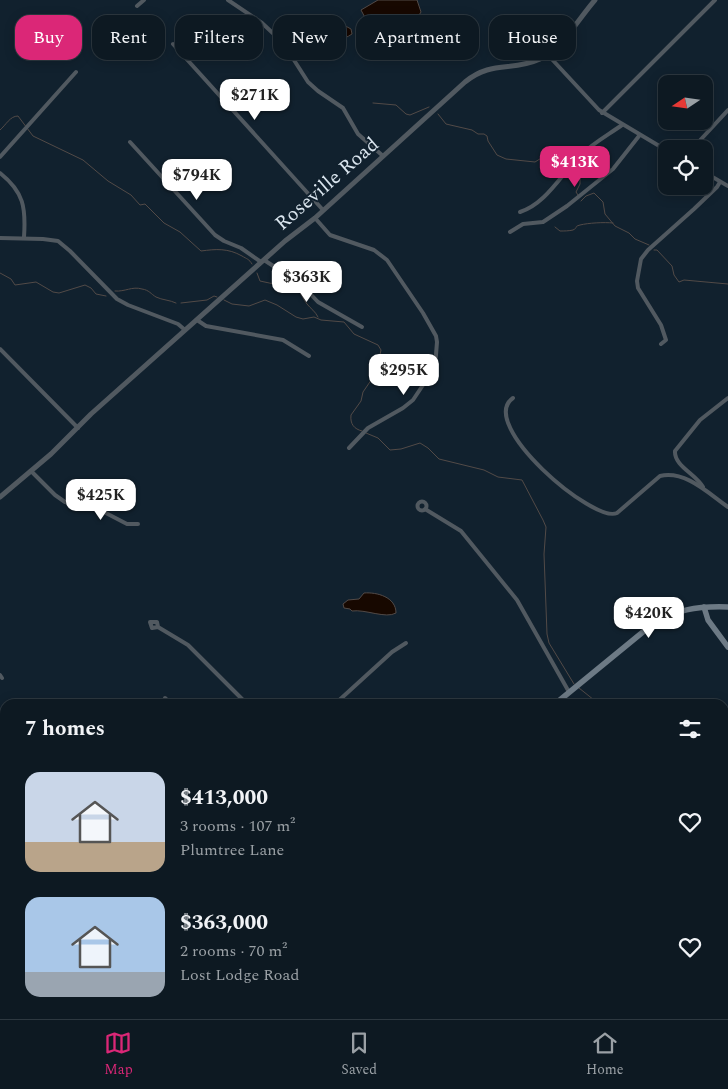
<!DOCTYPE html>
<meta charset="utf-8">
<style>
:root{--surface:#0d1922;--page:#1b262f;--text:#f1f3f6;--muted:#9aa0a5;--line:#2d3840;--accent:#db2777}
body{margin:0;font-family:Spectral,serif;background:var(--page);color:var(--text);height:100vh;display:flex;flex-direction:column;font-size:19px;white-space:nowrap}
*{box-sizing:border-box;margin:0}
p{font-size:16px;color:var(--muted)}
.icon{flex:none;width:28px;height:28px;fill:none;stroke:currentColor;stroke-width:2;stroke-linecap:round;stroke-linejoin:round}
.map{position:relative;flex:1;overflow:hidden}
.sheet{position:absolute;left:0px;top:699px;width:729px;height:321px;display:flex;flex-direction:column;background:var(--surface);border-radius:15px 15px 0 0;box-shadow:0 2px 12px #0003,0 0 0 1px var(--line)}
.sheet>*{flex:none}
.hud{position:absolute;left:15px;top:15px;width:699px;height:45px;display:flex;gap:10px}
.needle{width:32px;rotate:257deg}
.buttons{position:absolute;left:658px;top:75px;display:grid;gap:10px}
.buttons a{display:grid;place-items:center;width:55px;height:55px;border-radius:10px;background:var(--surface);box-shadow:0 2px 12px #0003,0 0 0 1px var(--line);font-size:25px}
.price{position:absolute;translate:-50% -42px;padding:0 11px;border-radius:10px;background:#fff;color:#222;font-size:16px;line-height:32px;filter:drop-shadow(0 1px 2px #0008)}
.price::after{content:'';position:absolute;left:50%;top:30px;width:15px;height:11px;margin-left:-8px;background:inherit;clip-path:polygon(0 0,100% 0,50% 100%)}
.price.current{background:var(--accent);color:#fff}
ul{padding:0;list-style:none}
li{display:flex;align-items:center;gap:15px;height:125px;padding:0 25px}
li span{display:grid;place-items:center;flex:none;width:140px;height:100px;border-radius:15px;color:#555}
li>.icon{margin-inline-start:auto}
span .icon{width:60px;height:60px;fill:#fffc;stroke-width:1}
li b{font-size:21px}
h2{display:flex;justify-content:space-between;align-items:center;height:60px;padding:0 25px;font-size:21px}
.pill{padding:0 18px;border-radius:15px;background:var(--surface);box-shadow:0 2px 12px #0003,0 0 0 1px var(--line);font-size:18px;line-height:45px}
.pill.current{background:var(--accent);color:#fff}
.tabs{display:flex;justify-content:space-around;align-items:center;height:70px;border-top:1px solid var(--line);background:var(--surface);font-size:14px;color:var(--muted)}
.tabs a{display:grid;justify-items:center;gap:2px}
.tabs .current{color:var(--accent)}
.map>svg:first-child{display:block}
.water{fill:#170800;stroke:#524a47}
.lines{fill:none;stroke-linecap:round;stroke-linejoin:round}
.stream{stroke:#524a47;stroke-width:1}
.minor{stroke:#515960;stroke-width:4}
.tertiary{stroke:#515960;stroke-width:5}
.secondary{stroke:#6d7a85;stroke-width:5.5}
.labels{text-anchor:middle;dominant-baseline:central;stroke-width:4;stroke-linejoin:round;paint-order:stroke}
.street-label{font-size:20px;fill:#dae5ee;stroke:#11212e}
</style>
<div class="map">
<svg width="728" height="1019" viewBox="0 0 728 1019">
<rect width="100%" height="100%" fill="#11212e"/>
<g class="water">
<path d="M378,0H417L421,12C412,29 396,12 383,16C376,18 375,24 369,25L361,10Z"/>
<path d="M340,23L351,29L352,34C342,41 336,38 325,47L317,43L315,36L321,31L333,28Z"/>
<path d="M364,593C377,592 396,597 396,613C386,619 365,609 352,611L350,609L344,608L343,604L348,600L359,599Z"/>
</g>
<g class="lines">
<g class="stream">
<polyline points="373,103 396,105 406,114 410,115 429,107"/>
<polyline points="438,114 446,124 472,130 478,134 484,134 487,136 488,141 497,155 506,159 535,162 543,157 549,158 558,163 567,163"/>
<path d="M0,130C6,125 10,116 18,116L33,136L83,160L108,181L131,195L140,205L145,204L164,223L180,232L201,251C216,249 228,248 242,256C247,259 249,259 252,264"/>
<polyline points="572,168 580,176 580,184 576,192 578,195"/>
<polyline points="581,201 586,196 594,193 603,202 605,214 615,226 629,233 635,239 649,245"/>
<path d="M555,227L560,231C564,231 569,231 573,230C579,227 573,227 580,225C588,223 604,222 613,223"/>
<polyline points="654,250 657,250 672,266 674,275 679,282 684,280 728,284"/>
<polyline points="0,273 11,279 15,285 36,282 53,292 59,293 85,285 91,288 96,294 106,296"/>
<path d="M257,273L260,281L297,289C302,294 303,299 307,304C311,309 315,311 318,317"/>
<path d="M115,291C125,292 132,286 142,289C149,290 151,294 156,297C162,300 170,300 176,303"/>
<path d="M224,300L232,304L249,306L265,300L277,305L296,317L303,319L314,317L321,320L344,322L354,334L378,345L381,350L376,373L363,392L361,401L351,415C350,424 354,429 362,431"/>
<polyline points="181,303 207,300 214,296 217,297"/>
<polyline points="366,433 378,438 390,450 401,449 420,443 428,448 439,459 484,470 498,477 522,480 543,520 546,527 544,554 547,634 549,643 574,684"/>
<polyline points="579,688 599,704"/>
<polyline points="724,774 728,771"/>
</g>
<g class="minor">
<polyline points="228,0 262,23 277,37 285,46 308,82 318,91 343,108 358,134 383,156"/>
<polyline points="137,6 144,0"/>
<polyline points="173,44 323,210"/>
<polyline points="548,55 599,110 666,150"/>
<polyline points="602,113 715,0"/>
<polyline points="130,142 215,235 224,241 241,248 261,262"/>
<polyline points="692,149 728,110"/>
<polyline points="0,157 76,72"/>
<polyline points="704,172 728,186"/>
<path d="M0,173C24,192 26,208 24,237"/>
<path d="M520,212C547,203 561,174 581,155C593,143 608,135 622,125"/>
<polyline points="315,218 330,235 374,250 387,260 423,313 436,336 437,342 435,367 413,400 403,408 368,428 349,448"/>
<polyline points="510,232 523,224 543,222 567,206 613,169 639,136"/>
<polyline points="0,238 43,239 58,241 70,251 117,299 128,305 178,324 185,330"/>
<polyline points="264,260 301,284 318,302 362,327"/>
<polyline points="197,320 206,326 283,340 309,356"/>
<polyline points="661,344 666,340 661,325 638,288 637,281 641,259 648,250 694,209 717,187 720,182"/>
<polyline points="0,349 78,428"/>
<path d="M513,398C476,424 594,524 617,513L660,476C686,470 709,494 728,507"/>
<polyline points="31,471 55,495 65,502 102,511 127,524 138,524"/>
<path d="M703,487C696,474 674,466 675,451L700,420L728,398"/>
<circle cx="422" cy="506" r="4.5"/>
<polyline points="425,509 461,531 517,600 569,692"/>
<polyline points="158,627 157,622 150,622 152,628 158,627 188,645 247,704"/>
<polyline points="0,675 2,678"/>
<polyline points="165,698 171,704"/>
<polyline points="335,704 392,652 406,643"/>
<polyline points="0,722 5,718"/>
<polyline points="724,803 728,801"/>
<polyline points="0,859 5,855"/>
<polyline points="724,911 728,907"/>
<polyline points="724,986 728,991"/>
<polyline points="267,1015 272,1019"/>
<polyline points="548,1015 551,1019"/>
<polyline points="656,1015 659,1019"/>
<polyline points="616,1019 621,1015"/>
</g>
<path class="tertiary" d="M0,497L51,454L91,414L285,241L315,218L465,82C492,60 512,72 540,59C562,49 579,18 595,0"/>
<g class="secondary">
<polyline points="704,607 708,620 728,647"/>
<path d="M555,704L649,627C674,609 698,606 728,607"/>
<polyline points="0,946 5,951"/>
<polyline points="68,1015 72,1019"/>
<polyline points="209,1019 214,1015"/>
</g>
</g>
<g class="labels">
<g class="street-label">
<text transform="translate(327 184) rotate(-41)">Roseville Road</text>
</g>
</g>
</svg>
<div class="buttons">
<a><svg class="needle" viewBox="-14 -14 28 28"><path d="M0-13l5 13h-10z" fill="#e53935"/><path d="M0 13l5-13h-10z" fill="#9aa0a5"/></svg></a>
<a><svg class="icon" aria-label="locate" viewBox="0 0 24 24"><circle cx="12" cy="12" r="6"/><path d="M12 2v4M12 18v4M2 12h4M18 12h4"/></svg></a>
</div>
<b class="price" style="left:255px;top:121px">$271K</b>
<b class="price current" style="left:575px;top:188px">$413K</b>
<b class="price" style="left:197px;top:201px">$794K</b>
<b class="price" style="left:307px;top:303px">$363K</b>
<b class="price" style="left:404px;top:396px">$295K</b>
<b class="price" style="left:101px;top:521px">$425K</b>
<b class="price" style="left:649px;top:639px">$420K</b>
<div class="hud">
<a class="pill current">Buy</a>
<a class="pill">Rent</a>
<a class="pill">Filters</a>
<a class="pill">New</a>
<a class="pill">Apartment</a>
<a class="pill">House</a>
</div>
<section class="sheet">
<h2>7 homes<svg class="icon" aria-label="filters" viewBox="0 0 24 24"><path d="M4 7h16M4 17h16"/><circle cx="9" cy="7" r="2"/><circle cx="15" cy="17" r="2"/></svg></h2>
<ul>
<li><span style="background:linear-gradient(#c9d6e8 70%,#b9a48a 0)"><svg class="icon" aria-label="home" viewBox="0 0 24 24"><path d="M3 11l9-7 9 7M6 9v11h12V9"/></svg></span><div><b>$413,000</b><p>3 rooms · 107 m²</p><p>Plumtree Lane</p></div><svg class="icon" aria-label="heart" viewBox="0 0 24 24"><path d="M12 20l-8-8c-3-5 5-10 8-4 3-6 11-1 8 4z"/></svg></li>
<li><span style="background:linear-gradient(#a9c7e8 75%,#9aa5b1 0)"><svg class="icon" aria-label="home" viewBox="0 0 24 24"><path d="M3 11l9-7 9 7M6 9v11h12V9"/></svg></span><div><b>$363,000</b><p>2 rooms · 70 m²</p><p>Lost Lodge Road</p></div><svg class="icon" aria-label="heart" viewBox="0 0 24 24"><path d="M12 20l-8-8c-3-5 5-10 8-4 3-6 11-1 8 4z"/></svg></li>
</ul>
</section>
</div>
<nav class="tabs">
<a class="current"><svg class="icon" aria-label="map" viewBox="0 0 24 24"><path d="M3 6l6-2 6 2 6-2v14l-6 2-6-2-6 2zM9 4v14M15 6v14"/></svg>Map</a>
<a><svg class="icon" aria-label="saved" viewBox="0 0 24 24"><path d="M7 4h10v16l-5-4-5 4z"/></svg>Saved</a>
<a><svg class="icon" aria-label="home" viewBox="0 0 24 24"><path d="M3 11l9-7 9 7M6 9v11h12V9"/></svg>Home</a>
</nav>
